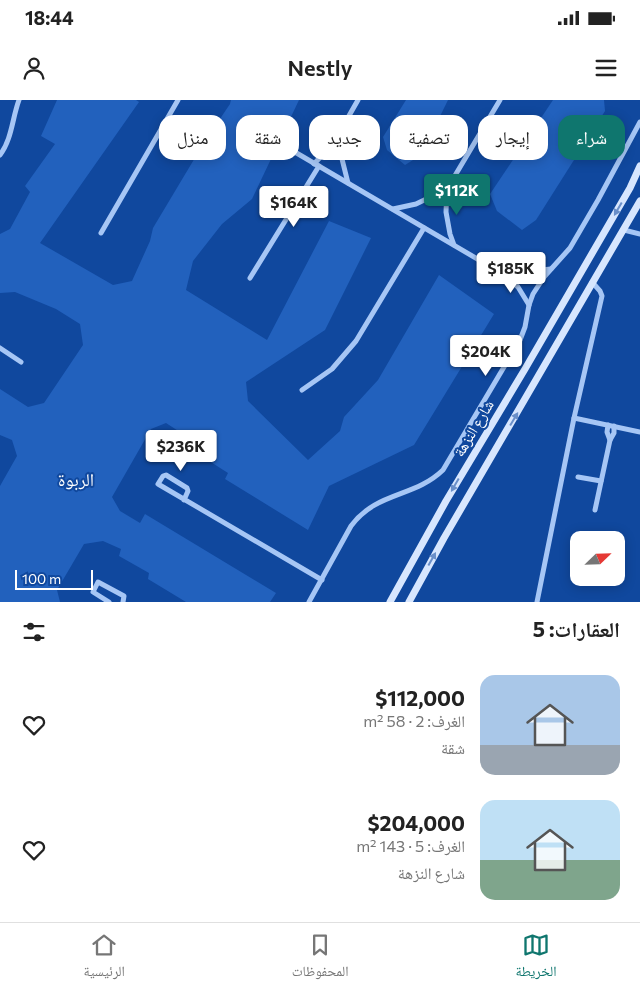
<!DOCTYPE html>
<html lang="ar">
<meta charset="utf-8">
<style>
:root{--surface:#fff;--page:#f6f6f6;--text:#222;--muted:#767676;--line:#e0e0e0;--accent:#0f766e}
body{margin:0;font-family:Commissioner,"Noto Naskh Arabic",sans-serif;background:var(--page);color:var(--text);direction:rtl;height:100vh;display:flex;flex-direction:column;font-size:19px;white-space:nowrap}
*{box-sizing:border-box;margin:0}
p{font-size:16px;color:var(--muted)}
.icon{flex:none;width:28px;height:28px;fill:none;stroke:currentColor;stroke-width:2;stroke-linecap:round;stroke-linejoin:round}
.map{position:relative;height:502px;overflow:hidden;direction:ltr}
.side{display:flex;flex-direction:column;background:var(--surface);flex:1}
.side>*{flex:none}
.hud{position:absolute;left:15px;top:15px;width:610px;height:45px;direction:rtl;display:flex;gap:10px}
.needle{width:32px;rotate:67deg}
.tools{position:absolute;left:570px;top:431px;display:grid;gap:10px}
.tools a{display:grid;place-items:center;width:55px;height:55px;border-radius:10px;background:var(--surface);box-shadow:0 2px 12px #0003;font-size:25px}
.scale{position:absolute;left:15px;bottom:12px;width:78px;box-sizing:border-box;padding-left:5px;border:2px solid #fff;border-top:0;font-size:14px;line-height:18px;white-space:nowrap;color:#fff;-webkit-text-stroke:4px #10489e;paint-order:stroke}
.price{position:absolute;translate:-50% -42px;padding:0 11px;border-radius:5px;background:#fff;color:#222;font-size:16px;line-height:32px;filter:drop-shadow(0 1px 2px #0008)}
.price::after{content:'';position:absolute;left:50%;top:30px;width:15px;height:11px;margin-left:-8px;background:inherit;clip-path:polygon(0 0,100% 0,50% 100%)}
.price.current{background:var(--accent);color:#fff}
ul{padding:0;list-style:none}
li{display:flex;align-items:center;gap:15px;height:125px;padding:0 20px}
li span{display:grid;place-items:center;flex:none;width:140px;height:100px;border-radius:15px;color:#555}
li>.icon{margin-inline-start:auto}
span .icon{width:60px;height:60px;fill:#fffc;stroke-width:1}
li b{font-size:21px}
h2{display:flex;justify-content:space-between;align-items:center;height:60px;padding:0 20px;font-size:21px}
.chip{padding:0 18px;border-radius:15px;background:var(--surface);box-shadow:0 2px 12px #0003;font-size:18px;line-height:45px}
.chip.current{background:var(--accent);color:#fff}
.status{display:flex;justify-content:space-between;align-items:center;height:35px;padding:0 25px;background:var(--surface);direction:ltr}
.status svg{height:14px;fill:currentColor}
header{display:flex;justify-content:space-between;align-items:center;height:65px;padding:0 20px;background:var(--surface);font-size:22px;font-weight:600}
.tabs{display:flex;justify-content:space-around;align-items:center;height:70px;border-top:1px solid var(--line);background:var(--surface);font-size:14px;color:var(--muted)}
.tabs a{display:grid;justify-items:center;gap:2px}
.tabs .current{color:var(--accent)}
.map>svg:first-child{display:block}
.green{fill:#2261bd}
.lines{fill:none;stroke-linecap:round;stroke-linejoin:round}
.minor{stroke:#a6c6f5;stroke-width:5}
.secondary{stroke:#d7e6fe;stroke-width:7}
.oneway{fill:#6a8fc9}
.labels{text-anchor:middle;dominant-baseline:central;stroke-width:4;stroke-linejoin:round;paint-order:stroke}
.street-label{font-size:15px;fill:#fff;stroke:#10489e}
.quarter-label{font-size:18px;fill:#fff;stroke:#10489e}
</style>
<div class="status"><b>18:44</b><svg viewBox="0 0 49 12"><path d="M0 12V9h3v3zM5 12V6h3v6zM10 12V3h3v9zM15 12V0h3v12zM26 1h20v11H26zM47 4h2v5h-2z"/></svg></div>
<header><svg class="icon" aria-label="menu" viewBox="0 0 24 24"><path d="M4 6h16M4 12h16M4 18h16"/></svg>Nestly<svg class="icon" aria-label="person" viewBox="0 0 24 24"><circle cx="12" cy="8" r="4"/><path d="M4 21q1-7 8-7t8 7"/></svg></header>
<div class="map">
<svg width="640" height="502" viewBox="0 0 640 502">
<rect width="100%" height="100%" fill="#10489e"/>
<g class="green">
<polygon points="57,0 136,0 139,2 40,143 113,185 132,181 150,141 153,128 205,41 230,4 231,0 299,0 252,99 222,124 193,161 186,190 267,240 329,121 371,138 325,230 246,282 248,301 308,360 340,331 344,317 378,280 439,175 494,214 414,345 329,386 308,430 225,379 228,373 184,345 186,336 166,323 151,329 112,397 120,411 140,423 145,414 276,493 270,502 186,502 148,479 149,473 119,456 121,449 103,441 84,444 57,490 60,502 0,502 0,386 17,356 12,340 0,335 0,289 28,307 44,303 83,245 80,224 56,209 15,192 0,193 0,134 10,129 30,92 25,86 55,44 41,36"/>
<polygon points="406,0 448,0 421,55 405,65 387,50 383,37"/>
<polygon points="553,0 604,0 605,11 536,120 522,130 497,111 490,94"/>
</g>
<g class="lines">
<g class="minor">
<polyline points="338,35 342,59 348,83"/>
<polyline points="288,48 503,174 518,187 529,205"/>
<path d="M0,55C12,39 12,19 19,0"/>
<polyline points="314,64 334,42 358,0"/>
<polyline points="393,109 416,104 447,89"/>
<polyline points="624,130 640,134"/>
<polyline points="101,133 178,0"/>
<polyline points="454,145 450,134 446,112 447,89 500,0"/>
<polyline points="504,174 551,169"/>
<polyline points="250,178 319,66"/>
<polyline points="0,248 21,262"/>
<polyline points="302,290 332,269 356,241 424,128"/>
<polyline points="574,318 640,332"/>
<polyline points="608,325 607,332 610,340"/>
<polyline points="578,377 601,381"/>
<polyline points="184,400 188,391 187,388 166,375 163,376 158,384 322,480"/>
<polyline points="595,410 610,340 614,333 614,326"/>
<polyline points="109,502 93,492 98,482 124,496 123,502"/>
<path d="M309,502L351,426C377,391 414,398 443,370L520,240L525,227L529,205L533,194L544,177L570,148L598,100L640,22"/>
<polyline points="537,502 574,318 602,196 600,191 592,182"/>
</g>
<g class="secondary">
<polyline points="390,502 446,401 525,269 630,88 640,66"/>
<polyline points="409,502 444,438 640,101"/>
</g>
</g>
<defs><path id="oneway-solid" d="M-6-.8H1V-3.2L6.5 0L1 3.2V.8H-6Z" transform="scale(1.25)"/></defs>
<g class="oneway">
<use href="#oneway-solid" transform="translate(618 109) rotate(120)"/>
<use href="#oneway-solid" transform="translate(514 319) rotate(-59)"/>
<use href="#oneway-solid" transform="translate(455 385) rotate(120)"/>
<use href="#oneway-solid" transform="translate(432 459) rotate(-61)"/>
</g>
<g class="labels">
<g class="street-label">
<text transform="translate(473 328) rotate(-59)">شارع النزهة</text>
</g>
<g class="quarter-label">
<text x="76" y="379">الربوة</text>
</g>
</g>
</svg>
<div class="tools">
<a><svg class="needle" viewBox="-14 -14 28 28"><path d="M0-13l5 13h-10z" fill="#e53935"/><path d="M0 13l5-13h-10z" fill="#767676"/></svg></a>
</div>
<div class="scale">100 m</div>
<b class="price current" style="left:457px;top:116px">$112K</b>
<b class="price" style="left:294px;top:128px">$164K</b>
<b class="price" style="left:511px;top:194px">$185K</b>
<b class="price" style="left:486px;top:277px">$204K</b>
<b class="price" style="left:181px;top:372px">$236K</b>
<div class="hud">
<a class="chip current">شراء</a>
<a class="chip">إيجار</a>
<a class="chip">تصفية</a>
<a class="chip">جديد</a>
<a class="chip">شقة</a>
<a class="chip">منزل</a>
</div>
</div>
<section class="side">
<h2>العقارات: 5<svg class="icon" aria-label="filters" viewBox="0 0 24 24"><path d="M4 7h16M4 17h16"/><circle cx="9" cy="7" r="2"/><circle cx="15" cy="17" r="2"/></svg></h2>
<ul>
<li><span style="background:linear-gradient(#a9c7e8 70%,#9aa5b1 0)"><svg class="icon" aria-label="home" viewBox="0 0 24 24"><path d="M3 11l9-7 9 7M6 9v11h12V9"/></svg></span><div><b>$112,000</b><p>الغرف: 2 · 58 m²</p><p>شقة</p></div><svg class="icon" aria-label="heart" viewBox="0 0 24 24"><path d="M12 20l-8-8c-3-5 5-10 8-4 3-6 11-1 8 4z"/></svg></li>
<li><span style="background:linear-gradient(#bfe0f5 60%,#7fa58c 0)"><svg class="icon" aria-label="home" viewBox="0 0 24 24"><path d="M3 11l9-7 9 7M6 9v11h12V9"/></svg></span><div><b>$204,000</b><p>الغرف: 5 · 143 m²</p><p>شارع النزهة</p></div><svg class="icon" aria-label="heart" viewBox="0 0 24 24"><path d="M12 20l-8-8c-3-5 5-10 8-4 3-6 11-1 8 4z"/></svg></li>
</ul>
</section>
<nav class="tabs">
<a class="current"><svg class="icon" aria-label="map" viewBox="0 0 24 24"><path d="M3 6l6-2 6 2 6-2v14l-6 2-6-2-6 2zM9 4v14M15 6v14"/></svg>الخريطة</a>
<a><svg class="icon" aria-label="saved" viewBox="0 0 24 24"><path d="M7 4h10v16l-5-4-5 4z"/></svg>المحفوظات</a>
<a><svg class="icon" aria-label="home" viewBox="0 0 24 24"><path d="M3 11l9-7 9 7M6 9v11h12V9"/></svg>الرئيسية</a>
</nav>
